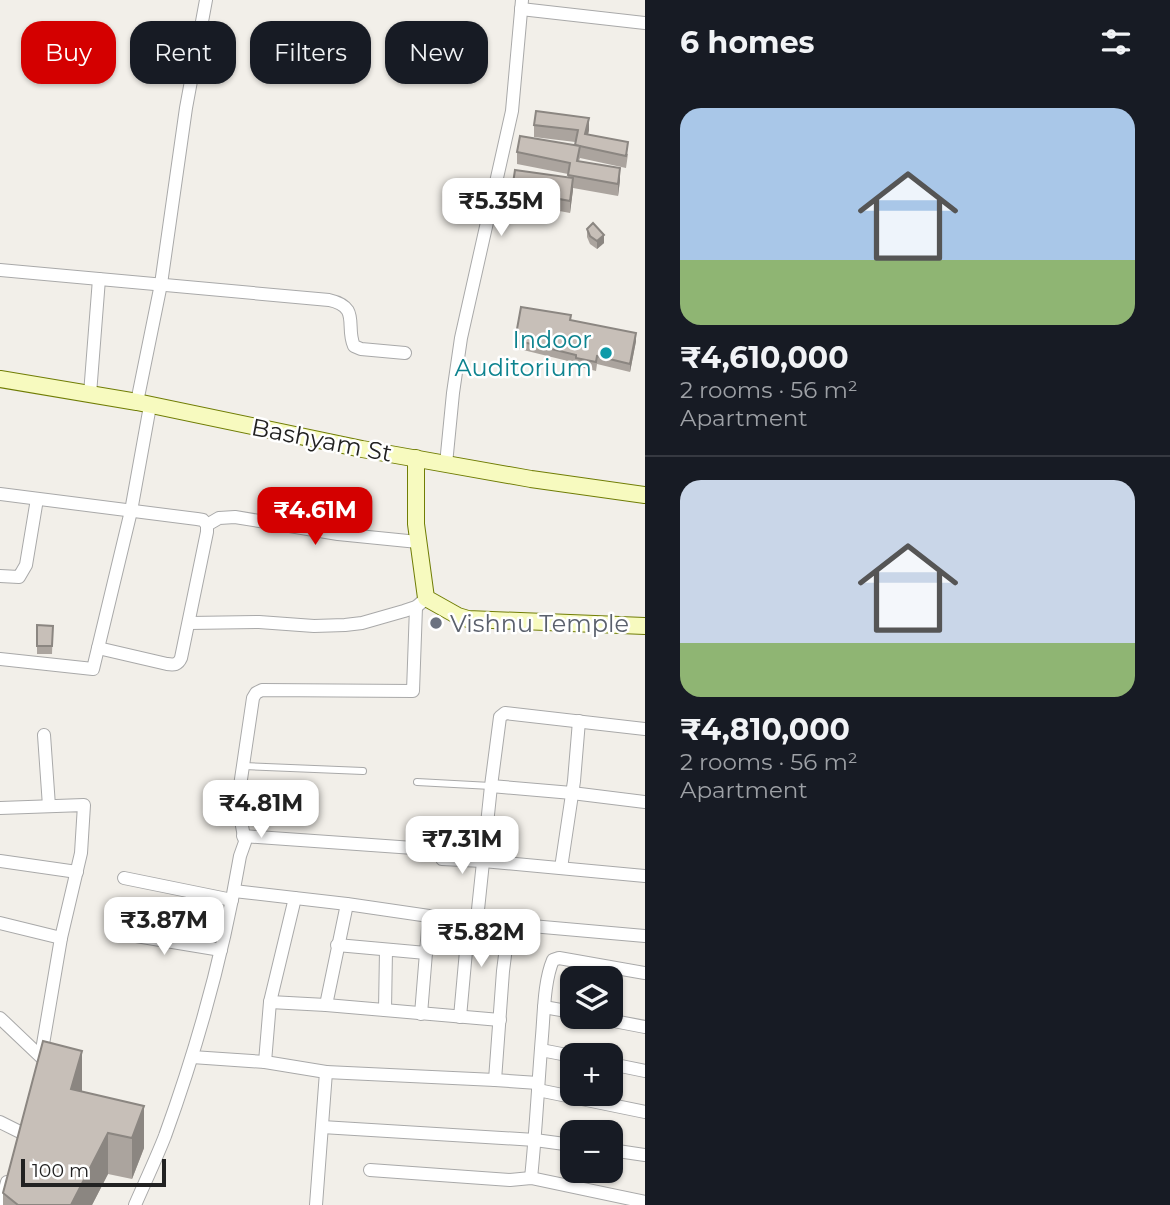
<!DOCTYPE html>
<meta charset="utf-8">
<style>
:root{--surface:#171b24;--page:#20242c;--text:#f1f3f6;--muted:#9ea1a6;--line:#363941;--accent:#d40000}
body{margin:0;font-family:Montserrat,sans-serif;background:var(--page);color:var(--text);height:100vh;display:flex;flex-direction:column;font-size:26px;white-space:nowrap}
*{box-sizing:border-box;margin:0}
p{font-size:23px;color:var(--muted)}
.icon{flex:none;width:38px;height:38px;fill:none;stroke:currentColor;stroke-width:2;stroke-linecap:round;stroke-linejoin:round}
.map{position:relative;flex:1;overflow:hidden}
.drawer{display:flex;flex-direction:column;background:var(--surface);width:525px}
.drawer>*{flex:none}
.guide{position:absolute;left:21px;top:21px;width:518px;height:63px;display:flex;gap:14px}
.controls{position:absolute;left:560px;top:966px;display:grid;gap:14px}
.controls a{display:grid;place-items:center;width:63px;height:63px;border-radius:14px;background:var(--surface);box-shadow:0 2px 5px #0004;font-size:35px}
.scale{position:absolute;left:21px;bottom:18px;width:145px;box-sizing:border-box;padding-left:7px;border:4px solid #222;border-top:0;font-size:19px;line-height:24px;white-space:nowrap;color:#222;-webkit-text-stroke:5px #fff;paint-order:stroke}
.price{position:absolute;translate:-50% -60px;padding:0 16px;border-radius:14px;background:#fff;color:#222;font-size:23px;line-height:46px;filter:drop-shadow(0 2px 4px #0008)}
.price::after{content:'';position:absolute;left:50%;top:42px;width:21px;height:16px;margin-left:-10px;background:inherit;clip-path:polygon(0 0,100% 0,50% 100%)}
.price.on{background:var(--accent);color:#fff}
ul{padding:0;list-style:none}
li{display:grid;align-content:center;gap:14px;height:371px;padding:0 35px}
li+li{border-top:2px solid var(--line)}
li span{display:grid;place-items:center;height:217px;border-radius:21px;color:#555}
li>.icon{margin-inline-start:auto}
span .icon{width:126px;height:126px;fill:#fffc;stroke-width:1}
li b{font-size:30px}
h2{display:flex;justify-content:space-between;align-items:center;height:84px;padding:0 35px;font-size:30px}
.tag{padding:0 24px;border-radius:21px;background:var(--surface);box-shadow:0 2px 5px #0004;font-size:24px;line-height:63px}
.tag.on{background:var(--accent);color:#fff}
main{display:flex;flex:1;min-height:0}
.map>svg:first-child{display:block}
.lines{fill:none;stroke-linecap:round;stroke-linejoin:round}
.lane-casing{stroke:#a9a9a9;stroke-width:8}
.street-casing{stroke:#a9a9a9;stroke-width:14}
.secondary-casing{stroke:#707d05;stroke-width:18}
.lane{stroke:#fff;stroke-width:6}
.street{stroke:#fff;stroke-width:12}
.secondary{stroke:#f7fabf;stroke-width:16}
.wall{fill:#aba49e}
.shaded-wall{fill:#8b8681}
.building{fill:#c7bfb8;stroke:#8b8681;stroke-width:2}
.culture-dot{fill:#0f9aa8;stroke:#fff;stroke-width:2.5}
.worship-dot{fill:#6b7280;stroke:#fff;stroke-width:2.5}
.labels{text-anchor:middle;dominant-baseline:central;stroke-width:5;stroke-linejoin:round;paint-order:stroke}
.culture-label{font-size:24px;fill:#0d838f;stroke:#fff;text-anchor:end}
.street-label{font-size:24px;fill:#222;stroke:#fff}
.worship-label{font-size:24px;fill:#5b616d;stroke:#fff;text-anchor:start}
</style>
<main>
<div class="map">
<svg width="645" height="1205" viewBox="0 0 645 1205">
<rect width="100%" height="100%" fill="#f2efe9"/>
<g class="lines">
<g class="lane-casing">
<g id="lane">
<polyline points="244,766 363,771"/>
<polyline points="417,782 491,786"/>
</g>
</g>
<g class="street-casing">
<g id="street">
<polyline points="521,9 645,23"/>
<path d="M0,270L329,300C361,307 345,326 354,346L361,349L405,353"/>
<polyline points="90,394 99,279"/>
<polyline points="137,402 161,284 186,108 206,0"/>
<polyline points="446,464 453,393 461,338 512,111 522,0"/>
<path d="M0,494L197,519L203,520L207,525V532L181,658C178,665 174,665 167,664L98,648"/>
<polyline points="207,525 219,518 235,517 338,534 418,542"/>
<polyline points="0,576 19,577 26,565 37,499"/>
<polyline points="189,623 259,622 314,626 345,625 362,623 404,611 416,607 422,602"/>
<polyline points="0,659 93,669 131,511 150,406"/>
<polyline points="645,729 505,713 500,717 491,786 477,919 509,924 645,936"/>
<polyline points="44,735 49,806"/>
<polyline points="491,786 572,793 645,802"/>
<polyline points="0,808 84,805 81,853 61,938 41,1056"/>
<polyline points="243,836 442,850"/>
<polyline points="442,859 483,861 645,876"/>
<polyline points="0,861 77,872"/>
<polyline points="561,868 574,781 579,721"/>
<polyline points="124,878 232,900"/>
<polyline points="234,891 347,904 429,916 477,919"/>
<polyline points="0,923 61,938"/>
<polyline points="509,924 503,971 495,1080 538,1083"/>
<polyline points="112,932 221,950"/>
<polyline points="337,945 426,953"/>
<polyline points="270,1002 326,1005 500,1020"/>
<polyline points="326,1005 347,904"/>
<polyline points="544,1007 572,1012"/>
<polyline points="385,1010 386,950"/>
<polyline points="421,1014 429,916"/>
<polyline points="460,1017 469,918"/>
<polyline points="593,1017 645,1027"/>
<polyline points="0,1018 41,1057"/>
<polyline points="541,1050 572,1056"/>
<polyline points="192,1057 265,1062 326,1072 316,1205"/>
<polyline points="265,1062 270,1002 295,898"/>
<polyline points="611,1064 645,1071"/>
<polyline points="326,1072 495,1080"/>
<polyline points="538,1090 645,1112"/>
<polyline points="0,1122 20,1132"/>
<polyline points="322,1127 535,1140 572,1145"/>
<polyline points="611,1150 645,1155"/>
<polyline points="370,1170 510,1180 531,1178 645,1202"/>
<path d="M531,1178C536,1131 538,1084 542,1036C544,1013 544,981 553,960L559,958L645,973"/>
<polyline points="1,1205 7,1182"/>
<path d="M135,1205C145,1182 156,1159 165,1136C198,1045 224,951 240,856L245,842L239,810L240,786L253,698L256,693L262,690L413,691L416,607"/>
</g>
</g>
<g class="secondary-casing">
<g id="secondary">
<polyline points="0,379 137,402 362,449 531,479 645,495"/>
<polyline points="416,458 416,524 426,598 458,616 468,619 645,626"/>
</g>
</g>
<use href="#lane" class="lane"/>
<use href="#street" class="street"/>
<use href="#secondary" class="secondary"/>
</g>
<g class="wall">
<polygon points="534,125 589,130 588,135 628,154 626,168 580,158 579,161 620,180 618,196 573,188 570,213 512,202 512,190 568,178 568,174 517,164 517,152 575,145 575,142 534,137"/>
<polygon points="587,229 604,243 597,249 590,244 587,237"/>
<polygon points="571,320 636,341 630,372 597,364 596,371 576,366 576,363 515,348 515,340"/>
<polygon points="37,625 53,626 52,654 37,654"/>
<polygon points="82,1091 144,1148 132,1179 108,1174 92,1205 3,1205 3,1193"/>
</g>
<g class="shaded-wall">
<polygon points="589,118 589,130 585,146 585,134"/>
<polygon points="620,168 620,180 618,196 618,184"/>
<polygon points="573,178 573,190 570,213 570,201"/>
<polygon points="604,235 604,243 597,249 597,241"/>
<polygon points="636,333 636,341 630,372 630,364"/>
<polygon points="82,1051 82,1092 71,1089"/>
<polygon points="144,1106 144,1148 132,1179 132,1138"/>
<polygon points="108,1133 108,1174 92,1205 71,1205"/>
</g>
<g class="building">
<polygon points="536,111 589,118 585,134 628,142 626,156 575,145 578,130 534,125"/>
<polygon points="520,136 580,146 577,161 620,168 618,184 568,175 570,163 517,152"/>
<polygon points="515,170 573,178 570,201 512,190"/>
<polygon points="593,223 604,235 597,241 590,236 587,229"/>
<polygon points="521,307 571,315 570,320 636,333 630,364 597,356 596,362 576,358 576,355 515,340"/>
<polygon points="37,625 53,626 52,646 37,646"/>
<polygon points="43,1041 82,1051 71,1089 144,1106 132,1138 108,1133 71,1205 18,1205 3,1193"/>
</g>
<circle class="culture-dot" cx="606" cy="353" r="7"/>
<circle class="worship-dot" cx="436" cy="623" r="7"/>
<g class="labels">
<g class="culture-label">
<text x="592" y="339">Indoor<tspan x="592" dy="28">Auditorium</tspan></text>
</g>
<g class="street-label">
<text transform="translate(322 440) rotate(11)">Bashyam St</text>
</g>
<g class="worship-label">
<text x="450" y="623">Vishnu Temple</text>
</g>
</g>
</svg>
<div class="controls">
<a><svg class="icon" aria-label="layers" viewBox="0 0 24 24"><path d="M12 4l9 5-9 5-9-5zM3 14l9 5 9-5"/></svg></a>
<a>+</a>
<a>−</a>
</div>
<div class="scale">100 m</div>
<b class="price" style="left:501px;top:238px">₹5.35M</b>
<b class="price on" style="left:315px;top:547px">₹4.61M</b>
<b class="price" style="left:261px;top:840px">₹4.81M</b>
<b class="price" style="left:462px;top:876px">₹7.31M</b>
<b class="price" style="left:164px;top:957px">₹3.87M</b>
<b class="price" style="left:481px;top:969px">₹5.82M</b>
<div class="guide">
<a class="tag on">Buy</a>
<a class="tag">Rent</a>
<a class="tag">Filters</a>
<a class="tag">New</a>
</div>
</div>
<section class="drawer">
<h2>6 homes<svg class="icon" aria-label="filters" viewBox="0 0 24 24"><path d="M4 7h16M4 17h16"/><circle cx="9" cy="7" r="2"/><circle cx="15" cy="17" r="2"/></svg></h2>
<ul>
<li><span style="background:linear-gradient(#a9c7e8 70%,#8fb573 0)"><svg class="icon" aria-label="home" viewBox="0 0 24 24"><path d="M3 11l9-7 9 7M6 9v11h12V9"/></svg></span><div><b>₹4,610,000</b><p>2 rooms · 56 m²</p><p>Apartment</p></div></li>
<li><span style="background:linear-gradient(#c9d6e8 75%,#8fb573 0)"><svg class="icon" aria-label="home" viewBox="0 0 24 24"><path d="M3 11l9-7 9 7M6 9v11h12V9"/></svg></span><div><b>₹4,810,000</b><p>2 rooms · 56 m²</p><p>Apartment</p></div></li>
</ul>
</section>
</main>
